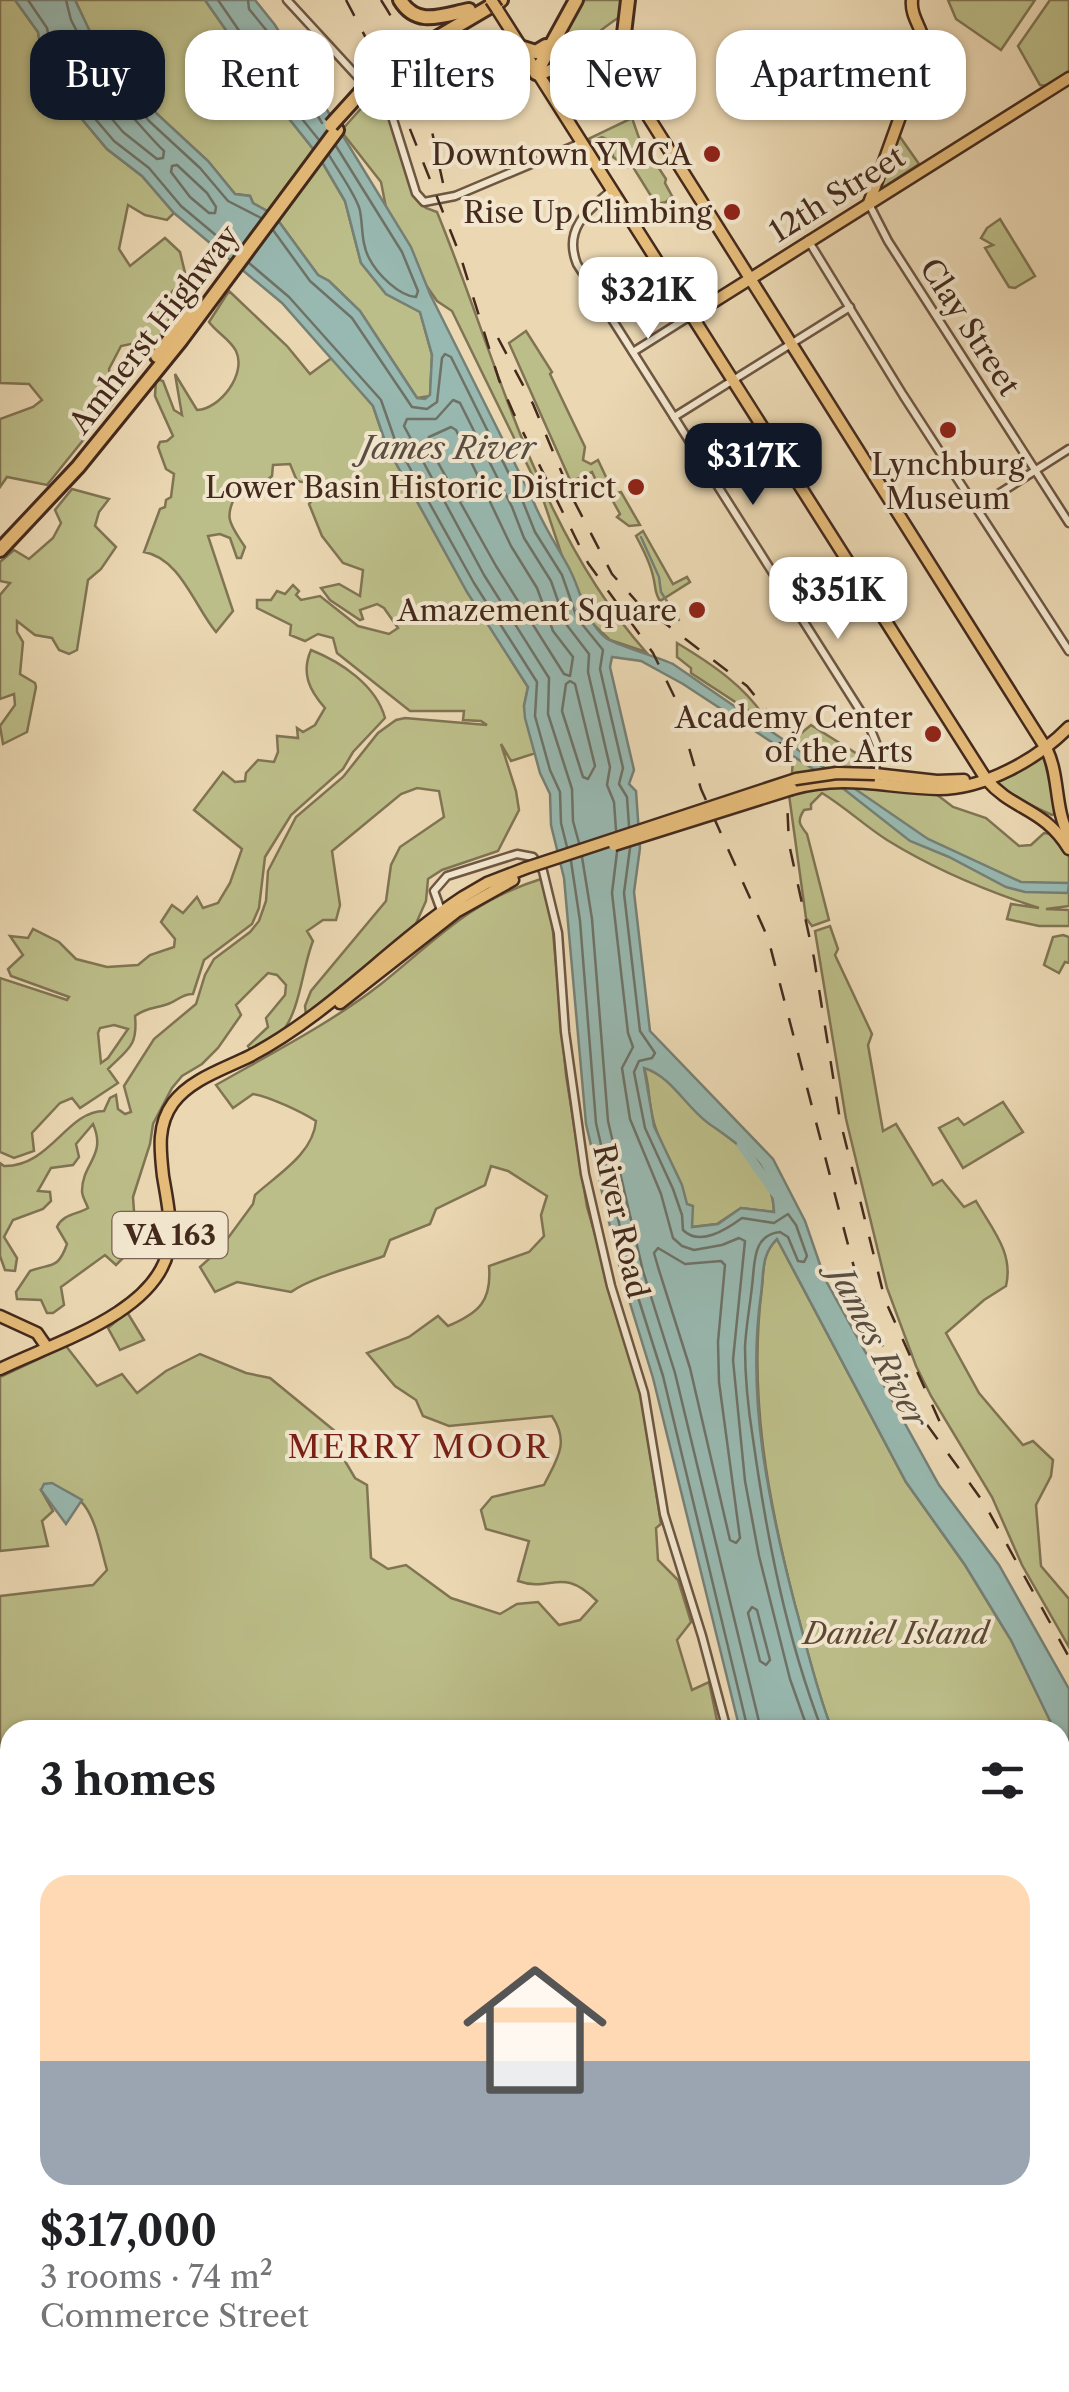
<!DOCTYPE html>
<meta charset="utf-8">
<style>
:root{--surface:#fff;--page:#f6f6f6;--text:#202124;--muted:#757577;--line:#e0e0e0;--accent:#111827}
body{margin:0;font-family:"Libre Caslon Text",serif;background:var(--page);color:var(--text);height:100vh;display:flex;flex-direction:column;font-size:38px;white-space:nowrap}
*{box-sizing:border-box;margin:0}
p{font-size:32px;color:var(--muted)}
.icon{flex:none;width:55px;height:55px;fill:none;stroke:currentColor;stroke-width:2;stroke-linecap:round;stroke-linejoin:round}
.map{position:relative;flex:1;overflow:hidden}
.details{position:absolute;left:0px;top:1720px;width:1070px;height:672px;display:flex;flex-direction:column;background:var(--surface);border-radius:30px 30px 0 0;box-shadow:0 2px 8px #0004}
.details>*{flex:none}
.banner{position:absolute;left:30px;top:30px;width:1010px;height:90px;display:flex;gap:20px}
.price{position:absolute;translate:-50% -85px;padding:0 22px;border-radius:20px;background:#fff;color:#222;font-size:32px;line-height:65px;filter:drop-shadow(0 2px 5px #0008)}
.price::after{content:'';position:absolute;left:50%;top:60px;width:30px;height:22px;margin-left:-15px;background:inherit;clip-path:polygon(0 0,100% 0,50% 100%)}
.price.on{background:var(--accent);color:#fff}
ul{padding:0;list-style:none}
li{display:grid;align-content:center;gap:20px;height:530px;padding:0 40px}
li+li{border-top:2px solid var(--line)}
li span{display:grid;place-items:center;height:310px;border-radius:30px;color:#555}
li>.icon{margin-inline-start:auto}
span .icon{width:180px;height:180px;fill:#fffc;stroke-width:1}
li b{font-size:42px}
h2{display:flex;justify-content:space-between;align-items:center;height:120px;padding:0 40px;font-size:42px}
.pill{padding:0 35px;border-radius:30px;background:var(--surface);box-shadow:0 2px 8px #0004;font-size:35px;line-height:90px}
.pill.on{background:var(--accent);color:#fff}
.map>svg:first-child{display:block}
.green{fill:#bcbe89;stroke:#807453;stroke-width:2.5;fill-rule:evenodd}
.water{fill:#98b9b1;stroke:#768076;stroke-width:2.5;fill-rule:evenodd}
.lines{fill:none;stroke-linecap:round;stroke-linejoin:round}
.shore{stroke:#6e7267;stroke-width:2.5}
.stream{stroke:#768076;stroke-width:2.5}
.river{stroke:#98b9b1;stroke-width:9}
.minor-casing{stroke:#6e5642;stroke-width:11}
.major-casing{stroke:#442a1d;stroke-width:15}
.highway-casing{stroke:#442a1d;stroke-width:18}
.minor{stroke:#f2e6ce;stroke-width:6}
.major{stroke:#e6bc7a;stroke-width:10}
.highway{stroke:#e6bc7a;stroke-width:12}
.rail{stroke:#442a1d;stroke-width:2.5;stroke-dasharray:18 18;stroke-linecap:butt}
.major-bridge-casing{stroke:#442a1d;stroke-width:15;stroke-linecap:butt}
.highway-bridge-casing{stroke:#442a1d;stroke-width:18;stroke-linecap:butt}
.major-bridge{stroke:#e6bc7a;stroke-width:10}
.highway-bridge{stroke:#e6bc7a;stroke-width:12}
.poi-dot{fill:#8f2418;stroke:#f2e6ce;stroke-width:4}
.labels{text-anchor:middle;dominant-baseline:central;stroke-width:8;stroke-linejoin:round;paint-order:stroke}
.shield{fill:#f2e6ce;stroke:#786252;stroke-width:2.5}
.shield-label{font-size:28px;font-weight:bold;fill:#442a1d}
.poi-label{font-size:30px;fill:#442a1d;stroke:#f2e6ce;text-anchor:end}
.street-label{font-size:30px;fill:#442a1d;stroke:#f2e6ce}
.park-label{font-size:30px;font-style:italic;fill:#5c4833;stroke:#f2e6ce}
.water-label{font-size:32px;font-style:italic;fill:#594e42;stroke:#f2e6ce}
.neighbourhood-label{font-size:32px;letter-spacing:2.5px;fill:#7a1f14;stroke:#f2e6ce}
</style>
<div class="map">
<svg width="1069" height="2392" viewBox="0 0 1069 2392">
<rect width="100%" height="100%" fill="#ebd8b3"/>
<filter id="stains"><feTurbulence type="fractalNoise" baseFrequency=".002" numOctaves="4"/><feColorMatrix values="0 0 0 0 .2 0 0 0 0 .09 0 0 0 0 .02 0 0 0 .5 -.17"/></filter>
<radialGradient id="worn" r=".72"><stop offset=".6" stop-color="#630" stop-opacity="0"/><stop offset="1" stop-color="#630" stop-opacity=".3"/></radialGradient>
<g class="green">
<polygon points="0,0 15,0 38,32 42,54 66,100 107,149 142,176 174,213 167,220 145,215 128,205 119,249 130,266 165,238 180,252 186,277 166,298 175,309 159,338 121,346 109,369 113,403 47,485 7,477 0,487 0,419 33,407 42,400 29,384 0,383"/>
<polygon points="75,0 205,0 279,106 318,155 345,201 361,263 386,294 420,312 432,355 430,396 417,398 360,311 329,281 318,275 274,215 253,203 250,196 235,194 208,161 157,114 112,62 102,58"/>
<path d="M583,0H625L621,16C597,31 580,51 552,58Z"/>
<polygon points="948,0 1035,0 1001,50 956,19"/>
<polygon points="1050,0 1069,0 1069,72 1046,86 1040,85 1018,46"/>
<path d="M372,96L391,121L417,199L426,208L437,212C498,361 536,528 646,652L610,640L581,613L541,493L452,311L437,301L408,259L389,223L381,182L341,131Z"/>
<polygon points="632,118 639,138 666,179 665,183 672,196 666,202 656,204 633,167 618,167 620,162 613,157 611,141 602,137 591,142 588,139"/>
<polygon points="898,134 919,164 881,189 887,159"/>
<polygon points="1000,219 1035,276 1015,288 1009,287 985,248 993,245 981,238 987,228"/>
<path d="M229,291L287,346L310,374L333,357L373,406L387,447L467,591L528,687L524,706L536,753L511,761L501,744L516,791L519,810L498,851L442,870L428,879L426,901L414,928L306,1015L305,1006L311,991L386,901L391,865L400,847L444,817L439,791L417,788L401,794L332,851L340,905L336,920H323L307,931L313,941C302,968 300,1014 280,1034C273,1042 261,1047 252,1052L248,1046L268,1027L266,1018L285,995L286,985L277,975L268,973L236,1005L241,1015L218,1048L202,1064L182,1076L172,1088L153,1124L150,1144L133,1197L134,1211L122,1237L126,1255L116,1265L105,1255L61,1287L64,1305L53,1313H47L41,1300L17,1299L16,1292L30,1271C51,1263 58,1270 67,1244L57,1227C63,1214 76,1215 88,1208C86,1202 82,1197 82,1191C82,1163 107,1156 93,1124L76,1144L79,1157L73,1165L51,1168L38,1191L50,1192L51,1201L43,1209L13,1220L4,1237L17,1258L15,1271L5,1270L0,1256V1163L4,1166C50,1167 67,1111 104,1111L110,1098L116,1095L118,1109L125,1114L131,1112L124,1086L154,1039L196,1004L205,975L214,959L250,932L259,921L266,901L268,871L296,817L343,777L378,733L396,720L405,718L487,725L481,721L463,720L464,711H410L337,653L333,638L318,634L305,641L290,635L291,625L257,608V600H271L277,591L285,594L293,585L299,591L296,595L301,600L320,596L358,626L389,634L398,628L384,608L377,604L360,610L363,619L360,620L330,600L321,588L339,584L360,596L363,570L343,563L322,536L309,504L320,491L317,485L297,481L290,464L273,465L272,476L253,491L246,483C234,492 244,482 236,495C223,519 231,525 245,547L241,558H237L230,538L220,534L208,536L233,611L216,632C195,607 180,558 144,552L160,509L165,507L166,500L171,497L174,474L166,469L158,447L160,442L167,441L173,436L155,396L156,379L163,381L174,410L182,415L175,374L197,410C220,409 247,374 236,351C230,339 217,333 209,322Z"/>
<polygon points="526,331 552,372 550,374 585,447 583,460 591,464 598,460 614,494 621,492 640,525 629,526 617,517 620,514 604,485 598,485 592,472 571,482 509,343"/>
<polygon points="72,489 109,499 99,512 95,526 116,547 101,569 88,580 77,650 69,654 59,650 52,638 35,635 17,621 17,632 23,642 20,674 35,683 36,687 27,732 3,744 0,726 15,705 14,694 0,699 0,595 10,583 0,581 0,562 14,550 29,559 53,538 61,523 55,510"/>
<path d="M643,531L673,584L687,577L690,582L660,601C654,592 656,586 653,576C650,562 643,549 636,536Z"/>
<path d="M677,643C712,664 748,688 769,724L691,673V668L677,657Z"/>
<path d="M311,650C341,662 376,685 385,718L353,752L343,769L291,815L265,857L259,908L252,924L204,960L193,994C181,994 179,1000 168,1004C155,1009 147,1007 135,1016C138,1046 128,1049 108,1069L118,1083L80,1108L72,1098L60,1103L32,1133L34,1151L14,1158L0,1152V978L67,1000L69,997L11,976L8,969L23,955L10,936L28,938L33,929L59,942L76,959L107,967L138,965L150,955L174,947L175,939L161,922L172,905L183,913L197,897L203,908L218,903L230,883L242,849L194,810L223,772L235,782L245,781L246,773L258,760L274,762L278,752L277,736L298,738L297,728L303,732L315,725L325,708C309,690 301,673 311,650ZM114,1025L128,1029L108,1058L101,1063L98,1033L100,1028Z"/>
<path d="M811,725L918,792L936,794L953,807L986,818L1019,846L1031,845L1044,833L1069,837V906L1046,909L1069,910V926H1039L1007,919L1011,904L1039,908C986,891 934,869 887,840C865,826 845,807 822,793L811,804V809L804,810C797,821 799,824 807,834L829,920L812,926L806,918L789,795L796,793L792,774L794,739Z"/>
<polygon points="1043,754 1047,756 1055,813 1052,815 1013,797 996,783"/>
<path d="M541,879L552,921L566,1075L587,1207L640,1388L661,1524L656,1528L658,1560L678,1580L691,1622L677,1640L692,1690L709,1682L719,1730H10V1945L0,1942V1596L93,1585L107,1570C96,1532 92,1482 41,1490L53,1511L42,1521L48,1546L0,1551V1377L66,1346L97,1386L122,1374L137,1393L166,1371L200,1354L246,1373L270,1378L336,1432L342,1456L355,1478L367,1485L371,1558L388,1569L406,1565L451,1598L500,1614L517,1604L538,1602L559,1625L580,1620L597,1601C561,1565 552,1593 518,1581L529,1541L486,1529L481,1510L492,1497L544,1485C557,1459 570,1443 552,1416L449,1426L423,1416L416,1400L395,1386L367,1353L409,1337L438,1316L448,1326C479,1313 492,1301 489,1266L529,1252L544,1236L541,1215L547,1196L508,1171L491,1166L485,1185L436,1209L430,1224L390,1240L384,1256C357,1266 312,1277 291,1292L237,1282L215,1292L200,1267L220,1249L253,1204L255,1195C278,1174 313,1154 316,1121C302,1112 268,1096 253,1094L233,1108L216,1085C272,1053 331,1023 381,984C436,940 470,901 541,879Z"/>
<path d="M830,926L838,949L835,955L872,1034L868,1045L883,1131L896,1124L933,1185L942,1180L964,1207L976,1201C992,1229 1014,1253 1006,1286L984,1300L946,1333L979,1393L1023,1445L1033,1441L1053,1460L1051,1476L1036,1505L1041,1566L1069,1599V1647L1022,1565L992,1497L931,1396L916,1366L887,1288L846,1119L815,931Z"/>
<polygon points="1063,935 1069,937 1069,963 1065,962 1059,973 1044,965 1053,937"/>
<path d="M644,1068C670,1074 689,1105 709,1122C724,1135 743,1147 757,1161C766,1171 774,1198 774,1212L741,1208L717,1224L692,1227C686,1189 665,1159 654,1123C648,1104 650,1086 644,1068Z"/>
<polygon points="1003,1102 1023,1132 963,1168 939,1128 958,1118 964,1125"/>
<path d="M777,1239L906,1482L965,1565L1011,1640L1055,1730H832C816,1689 807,1648 795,1605C768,1501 748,1395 762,1287C764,1268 762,1253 777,1239Z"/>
<polygon points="127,1312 144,1340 120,1350 108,1328"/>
<polygon points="1060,1739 1069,1753 1069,1985 1060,1981"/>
<polygon points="0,1984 10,1984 10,2019 4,2021 5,2044 10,2048 10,2076 0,2084"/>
<polygon points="1060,2214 1069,2224 1069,2333 1060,2348"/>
<polygon points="355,2382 494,2383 497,2392 411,2392 409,2387 404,2387 404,2392 352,2392"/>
<polygon points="83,2383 282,2382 282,2392 73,2392"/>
<polygon points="602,2383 875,2383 869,2392 608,2392 606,2385"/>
</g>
<g class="water">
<path d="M15,0H75L102,57L124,73L157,114L208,161L235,194L250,196L253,203L274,215L318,275L329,281L360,311L417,398L425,399L430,395L432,355L420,312L386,294L361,263L345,201L318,155L279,106L205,0H255L275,25L411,247L430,294L532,498C542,524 556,544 569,568C582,592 584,620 606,638C613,644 658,657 673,664L928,839L1021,882L1069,883L1068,893L1025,892L1006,887L949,857L910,841L845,790L683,684L641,661L612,657L610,667L634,770L629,784L636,791L640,848L634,892L650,1031L773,1159L805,1221L825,1279L939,1485L999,1565L1069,1689V1753L1060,1739V1730H1055L1052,1725L1011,1640L965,1565L906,1482L777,1239C761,1255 764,1271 761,1294C746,1398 769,1505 795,1605C807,1648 816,1689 832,1730H740L653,1378L622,1277L586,1124L564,878L551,825L550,794L540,773L525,718L524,706L528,687L467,592L387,447L373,406L282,303L174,213L142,176L107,149L66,100L42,54L38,32ZM644,1068C671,1076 686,1107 708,1123C725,1135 743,1147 757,1161C766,1170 774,1199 774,1212L741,1208L718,1224L692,1227L693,1206L687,1204L682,1185L654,1126Z"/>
<polygon points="52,1483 82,1500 66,1524 41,1490 44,1484"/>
<polygon points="1060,1982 1069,1985 1069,2150 1060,2139"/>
</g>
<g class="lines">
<g class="shore">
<polyline points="28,0 47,28 51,51 74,94 114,141 149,168 181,206 236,252"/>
<polyline points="66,0 71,20 94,64 116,79 149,121 200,168 228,201 261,218"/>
<polyline points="218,0 286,99 319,140"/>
<polyline points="248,0 249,9 267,31 322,123"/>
<path d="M88,75C111,88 142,130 164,151L163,158L157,159L123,132L84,86L82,78Z"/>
<path d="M329,155C337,169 358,198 360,211C363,226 361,243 369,258C377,274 399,296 416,297L418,291L402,252L336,146"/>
<polygon points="177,165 207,193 216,207 215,213 209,213 190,197 171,172 172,166"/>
<polyline points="273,230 310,281 352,318 412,407 427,409 437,402 442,358 445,354 451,357 523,502 535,532 562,575 577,618 603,650 600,669 623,768 619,784 627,797 629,826"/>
<polyline points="249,263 289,297 381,400 396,443 474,583 537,682 535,716 550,770 560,792 561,823 567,847"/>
<polygon points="451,427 456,430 511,546 537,588 553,631 573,657 570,676 564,674 496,566 427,443 429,437"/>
<polygon points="570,681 575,684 595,766 588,779 583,777 562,711 566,684"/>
<polyline points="579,843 573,821 572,789 548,714 549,678 484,575 404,426 407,419 436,419 453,400 460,403 512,507 524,538 551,581 566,624 589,654 588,672 610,767 607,785 614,802 616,830"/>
<path d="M630,848L624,893L640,1031L655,1053L652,1058L639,1061L634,1072L645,1128L673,1189L682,1215L683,1230C700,1247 727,1229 742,1218L774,1223L788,1214L796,1225L807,1256L804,1262L798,1261L788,1237L780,1232C752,1235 755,1263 752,1286C750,1306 746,1326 745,1347C745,1378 748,1408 753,1439C767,1538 786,1636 822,1730"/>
<polyline points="617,852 612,893 628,1033 633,1047 622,1068 630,1119 661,1194 673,1238 682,1246 694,1250 722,1245 739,1238 745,1241 733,1360 745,1481 759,1556 790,1679 808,1730"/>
<polyline points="582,857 592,919 608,1121 643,1271 675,1373 761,1730"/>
<polyline points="571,861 580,921 596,1123 631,1275 663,1376 748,1730"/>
<polygon points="658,1248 685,1264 721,1261 725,1265 718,1342 719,1382 740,1538 736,1543 730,1540 690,1368 658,1267 654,1253"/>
<polygon points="752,1607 757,1610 770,1660 766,1665 760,1661 748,1613"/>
</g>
<g class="stream">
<polyline points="641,537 659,577 661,592 679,620"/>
<polyline points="775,2392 815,2382"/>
</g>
<polyline class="river" points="741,1145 775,1193"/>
<g class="minor-casing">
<g id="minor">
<polyline points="287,0 391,113 416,193 424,202 455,196 581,143"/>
<path d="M612,190C587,211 563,229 577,264L868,723L877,745L875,776"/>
<polyline points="869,204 888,241 1069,523"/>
<polyline points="808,240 903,395 1069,651"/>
<polyline points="633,352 690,316"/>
<polyline points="674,417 850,307"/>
<polyline points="978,507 1069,449"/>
<polyline points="442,913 434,891 447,876 517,854 533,857 543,871 558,933 565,1032 585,1174 611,1286 644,1393 664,1514 702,1636 727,1730"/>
<polyline points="1060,2183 1069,2188"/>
<polyline points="532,2392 533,2382"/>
</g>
</g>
<g class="major-casing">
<g id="major">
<path d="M497,9L986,779C1013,811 1043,807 1069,849"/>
<path d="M605,48L1047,750C1060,778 1054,808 1069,836"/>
<polyline points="538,75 623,42 631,84"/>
<path d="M869,203L924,50C926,31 910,19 912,0"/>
<polyline points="691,316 1069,78"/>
<polyline points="875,774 937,781 964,780"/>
<path d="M792,789C846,774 886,788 939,789C984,789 1038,759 1069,727"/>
<polyline points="340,1003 456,912 513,880"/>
<polyline points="0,1316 37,1333 46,1346"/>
<path d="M0,1369C53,1343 154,1314 168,1251C173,1226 167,1200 163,1176C160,1149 157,1125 173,1103C191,1079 224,1069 250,1056C330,1014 389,946 463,897L487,883L526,868"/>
</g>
</g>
<g class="highway-casing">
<g id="highway">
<path d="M400,0C417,28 443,15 469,10"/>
<polyline points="623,42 628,0"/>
<polyline points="423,46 501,0"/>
<polyline points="520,47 536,52 546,46"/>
<polyline points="536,73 576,0"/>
<polyline points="157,356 190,312"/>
<polyline points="0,550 78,467 181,340 337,130"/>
</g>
</g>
<use href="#minor" class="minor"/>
<use href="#major" class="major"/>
<use href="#highway" class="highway"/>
<g class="rail">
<polyline points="346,0 398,99 460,255 499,380 513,412 588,563 653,653 674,696 701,789 768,938 846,1237 860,1290 882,1345 912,1404 984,1503 1069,1657"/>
<path d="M381,0C424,67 426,108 443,183"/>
<polyline points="498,338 533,404 572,497 612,574 637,602 747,686 768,712 785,757 789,844 814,958 840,1120 885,1300 943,1429"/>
</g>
<g class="major-bridge-casing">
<g id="major-bridge">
<polyline points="491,0 497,9"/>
<polyline points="614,845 792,789"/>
<polyline points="526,868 796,779 837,773 875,774"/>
</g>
</g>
<g class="highway-bridge-casing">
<polyline id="highway-bridge" points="331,125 380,71 420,40"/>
</g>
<use href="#major-bridge" class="major-bridge"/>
<use href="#highway-bridge" class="highway-bridge"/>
</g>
<g class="poi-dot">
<circle cx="712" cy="154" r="10"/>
<circle cx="732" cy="212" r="10"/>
<circle cx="948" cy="430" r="10"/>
<circle cx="636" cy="487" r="10"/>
<circle cx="697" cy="610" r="10"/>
<circle cx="933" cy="734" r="10"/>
</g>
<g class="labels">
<rect class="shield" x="112.5" y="1212" width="115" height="46" rx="8"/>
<g class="shield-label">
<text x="170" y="1235">VA 163</text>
</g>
<g class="poi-label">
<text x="692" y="154">Downtown YMCA</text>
<text x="712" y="212">Rise Up Climbing</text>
<text x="948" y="464" text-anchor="middle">Lynchburg<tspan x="948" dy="34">Museum</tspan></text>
<text x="616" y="487">Lower Basin Historic District</text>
<text x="677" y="610">Amazement Square</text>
<text x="913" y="717">Academy Center<tspan x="913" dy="34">of the Arts</tspan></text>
</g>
<g class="street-label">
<text transform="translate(837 194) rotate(-32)">12th Street</text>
<text transform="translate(970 327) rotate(57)">Clay Street</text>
<text transform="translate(154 329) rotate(-52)">Amherst Highway</text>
<text transform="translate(621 1221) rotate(77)">River Road</text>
</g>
<g class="park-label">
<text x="896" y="1633">Daniel Island</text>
</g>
<g class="water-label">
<text x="448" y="447">James River</text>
<text transform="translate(879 1347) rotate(63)">James River</text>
</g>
<g class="neighbourhood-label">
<text x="419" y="1446">MERRY MOOR</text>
</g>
</g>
<rect width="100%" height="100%" filter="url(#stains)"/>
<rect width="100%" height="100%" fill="url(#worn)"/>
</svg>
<b class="price" style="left:648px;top:342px">$321K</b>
<b class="price on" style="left:753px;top:508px">$317K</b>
<b class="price" style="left:838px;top:642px">$351K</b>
<div class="banner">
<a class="pill on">Buy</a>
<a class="pill">Rent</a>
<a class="pill">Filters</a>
<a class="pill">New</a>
<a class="pill">Apartment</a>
</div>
<section class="details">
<h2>3 homes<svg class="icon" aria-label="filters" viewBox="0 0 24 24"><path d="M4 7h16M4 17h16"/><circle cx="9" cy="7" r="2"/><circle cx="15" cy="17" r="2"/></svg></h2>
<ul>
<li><span style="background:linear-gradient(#ffd9b3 60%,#9aa5b1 0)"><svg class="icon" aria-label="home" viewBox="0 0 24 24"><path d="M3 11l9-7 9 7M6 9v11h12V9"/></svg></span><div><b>$317,000</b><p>3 rooms · 74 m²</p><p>Commerce Street</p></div></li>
</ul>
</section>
</div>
